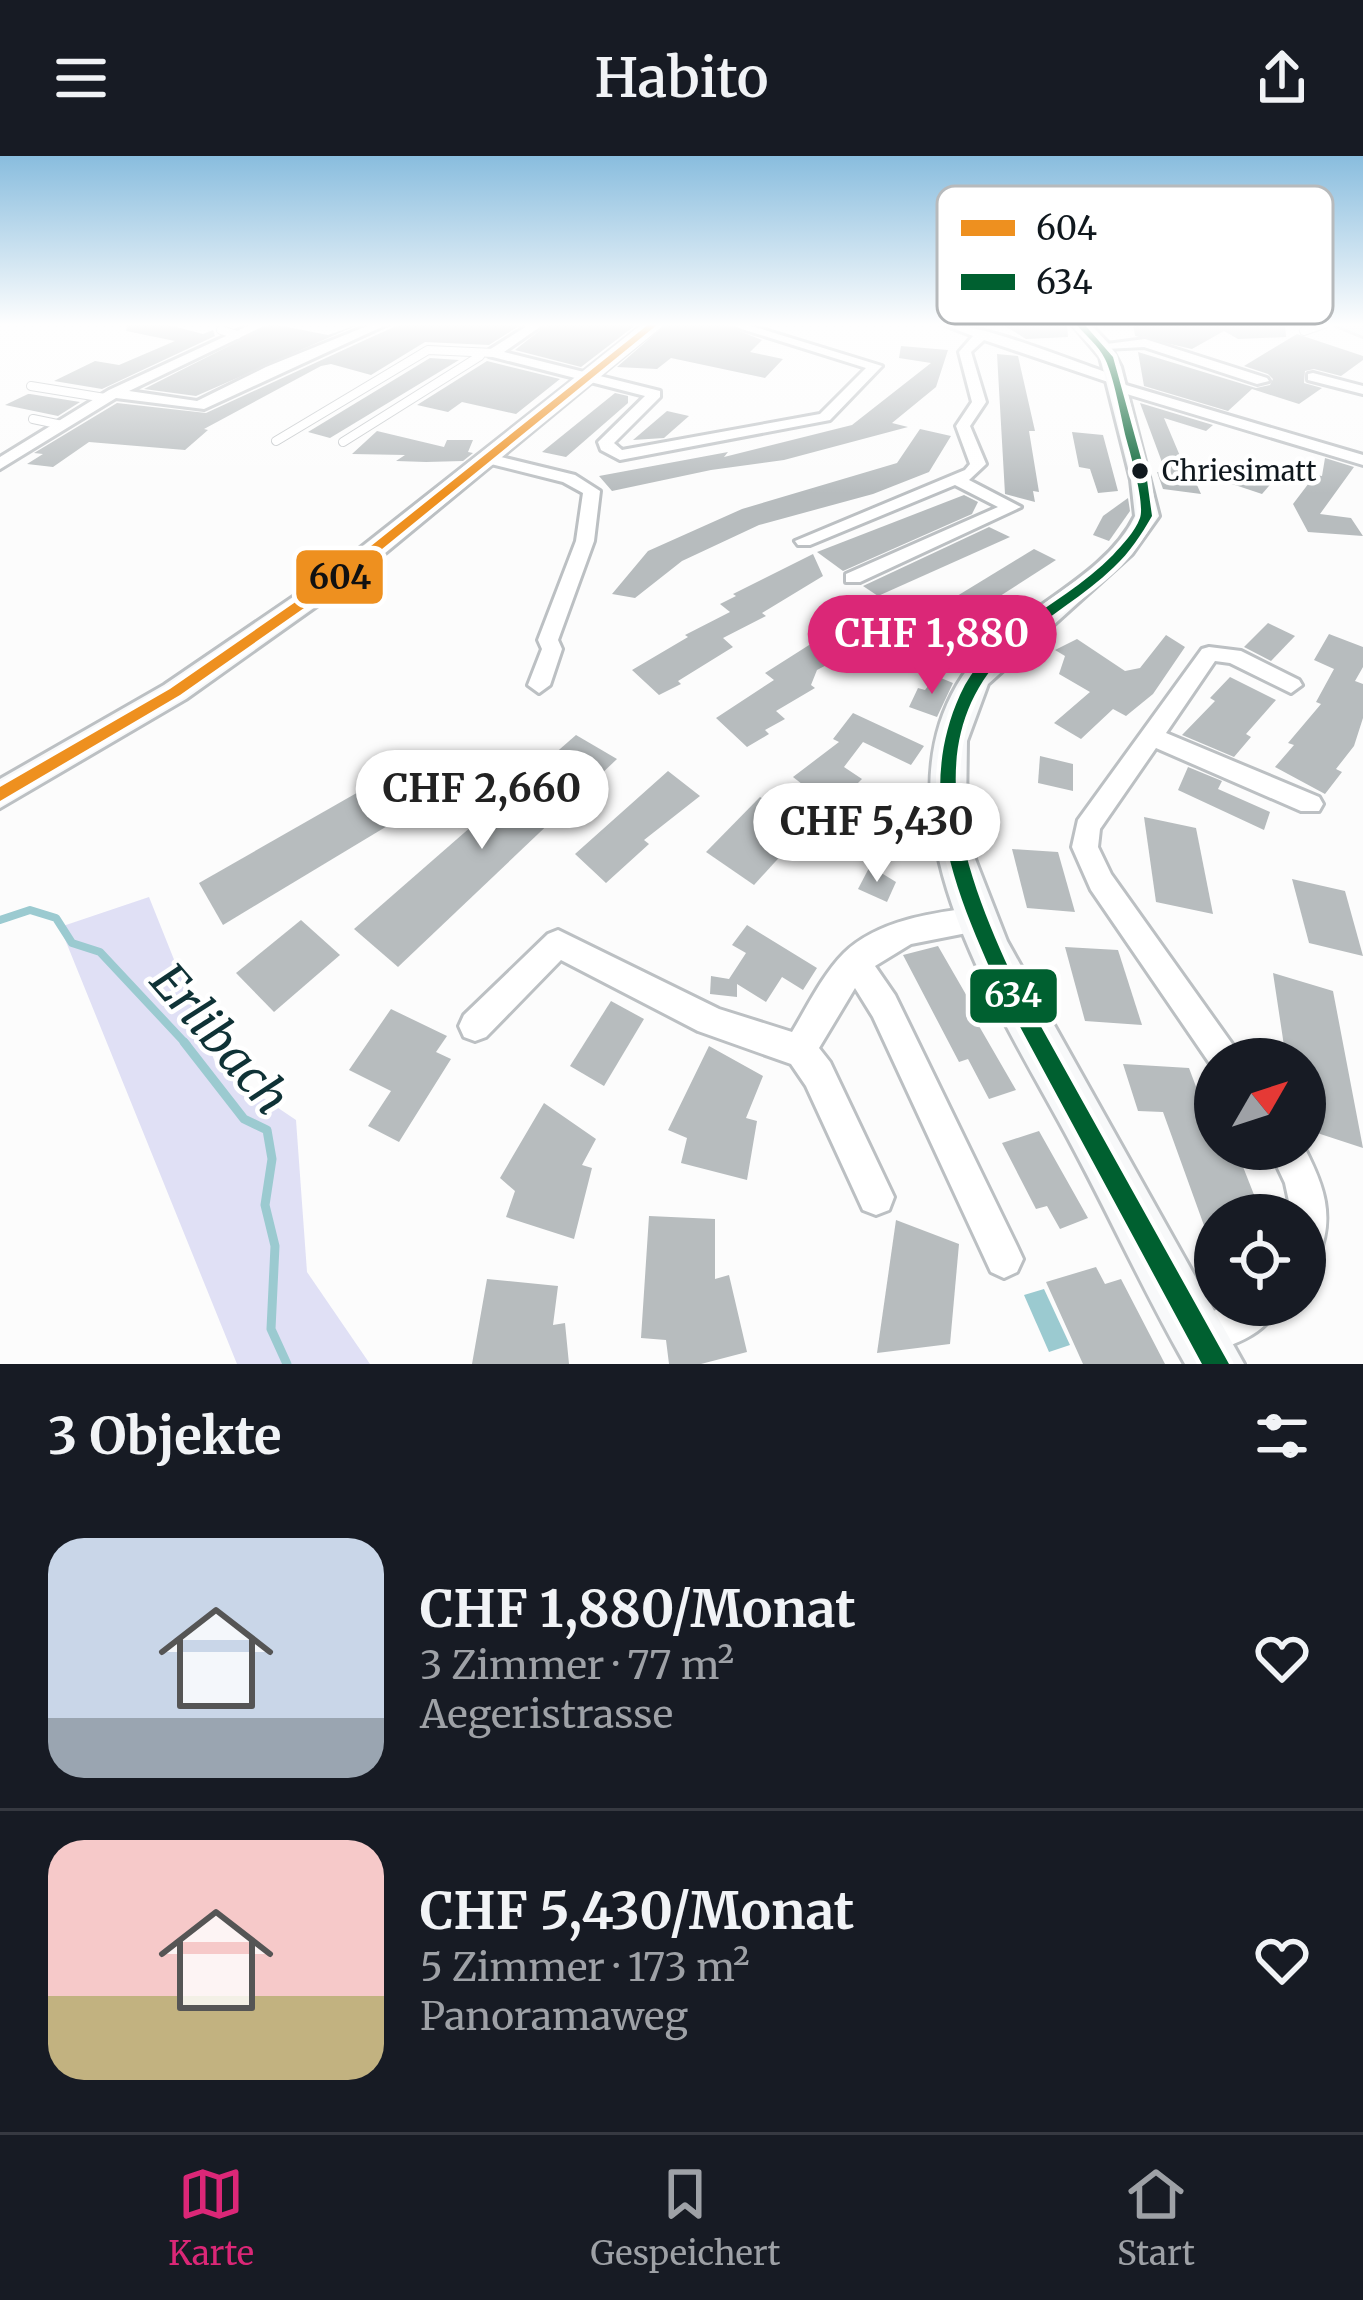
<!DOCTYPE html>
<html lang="de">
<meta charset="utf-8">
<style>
:root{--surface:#171b24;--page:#20242c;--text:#f1f3f6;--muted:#9ea1a6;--line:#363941;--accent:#db2777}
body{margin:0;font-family:Merriweather,serif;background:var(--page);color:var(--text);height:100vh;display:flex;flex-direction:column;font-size:45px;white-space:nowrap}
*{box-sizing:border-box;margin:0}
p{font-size:39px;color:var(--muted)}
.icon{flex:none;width:66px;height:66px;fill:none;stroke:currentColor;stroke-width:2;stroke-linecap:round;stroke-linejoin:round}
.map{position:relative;height:1208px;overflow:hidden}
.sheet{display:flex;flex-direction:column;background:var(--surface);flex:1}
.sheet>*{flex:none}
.needle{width:78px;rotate:51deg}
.buttons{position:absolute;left:1194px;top:882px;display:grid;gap:24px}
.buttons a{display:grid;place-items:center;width:132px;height:132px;border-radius:50%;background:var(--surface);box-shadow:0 3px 9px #0004;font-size:60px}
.price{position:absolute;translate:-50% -102px;padding:0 27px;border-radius:42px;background:#fff;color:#222;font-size:39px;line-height:78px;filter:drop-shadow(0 3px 6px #0008)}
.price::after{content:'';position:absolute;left:50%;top:72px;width:36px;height:27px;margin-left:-18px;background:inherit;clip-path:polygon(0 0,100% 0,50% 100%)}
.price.on{background:var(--accent);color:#fff}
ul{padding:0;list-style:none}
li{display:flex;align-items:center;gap:36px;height:300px;padding:0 48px}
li+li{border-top:3px solid var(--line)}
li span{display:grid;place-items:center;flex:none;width:336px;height:240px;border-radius:36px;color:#555}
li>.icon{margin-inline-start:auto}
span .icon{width:144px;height:144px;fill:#fffc;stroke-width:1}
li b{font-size:51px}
h2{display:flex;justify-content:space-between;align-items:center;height:144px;padding:0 48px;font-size:51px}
header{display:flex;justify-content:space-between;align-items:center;height:156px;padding:0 48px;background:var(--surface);font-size:54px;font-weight:600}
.dock{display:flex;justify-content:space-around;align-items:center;height:168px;border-top:3px solid var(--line);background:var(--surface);font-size:33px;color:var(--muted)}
.dock a{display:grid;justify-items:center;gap:6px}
.dock .on{color:var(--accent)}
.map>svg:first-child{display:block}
.green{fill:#e0e0f5}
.water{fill:#9bcad0}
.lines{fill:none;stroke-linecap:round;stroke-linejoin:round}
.stream-far1{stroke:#9bcad0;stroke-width:8}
.stream{stroke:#9bcad0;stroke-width:9}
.building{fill:#b7bcbe}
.lane-casing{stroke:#bcc0c3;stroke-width:10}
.street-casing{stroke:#bcc0c3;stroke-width:6}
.secondary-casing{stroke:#bcc0c3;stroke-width:6}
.primary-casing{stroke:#d8d9da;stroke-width:6}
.lane{stroke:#fff;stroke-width:8}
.street{fill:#fff;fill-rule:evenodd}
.secondary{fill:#f8f9fa;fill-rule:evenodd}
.primary{fill:#f0f3f7;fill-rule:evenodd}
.bus-1-casing{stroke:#fff;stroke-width:9}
.bus-2-casing{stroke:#fff;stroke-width:9}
.bus-1{fill:#ee901f;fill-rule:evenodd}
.bus-2{fill:#006030;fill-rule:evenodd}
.bus-dot{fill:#10181e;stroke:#fff;stroke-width:4.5}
.labels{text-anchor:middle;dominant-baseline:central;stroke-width:9;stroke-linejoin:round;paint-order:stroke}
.far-bus-label{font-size:27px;fill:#10181e;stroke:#fff;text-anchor:start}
.near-water-label{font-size:48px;font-style:italic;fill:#0f3236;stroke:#fff}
.key{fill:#fff;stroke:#b7babc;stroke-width:3}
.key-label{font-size:33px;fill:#10181e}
.line-badge{stroke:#fff;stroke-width:4.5}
.badge-label{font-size:33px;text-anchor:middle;font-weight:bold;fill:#fff}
.pale-badge-label{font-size:33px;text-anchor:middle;font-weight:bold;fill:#111}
</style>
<header><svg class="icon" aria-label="menu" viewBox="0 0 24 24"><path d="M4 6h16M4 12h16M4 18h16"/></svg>Habito<svg class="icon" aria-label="share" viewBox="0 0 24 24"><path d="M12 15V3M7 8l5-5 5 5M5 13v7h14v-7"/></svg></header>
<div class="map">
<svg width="1363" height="1208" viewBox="0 0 1363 1208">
<rect width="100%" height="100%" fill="#fcfcfc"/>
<polygon class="green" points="149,741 217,911 296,964 307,1116 370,1208 237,1208 60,771"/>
<polygon class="water" points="1044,1133 1070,1189 1049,1196 1024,1139"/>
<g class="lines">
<polyline class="stream-far1" points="0,764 30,754 56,762 72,787 100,796 187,889"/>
<polyline class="stream" points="184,886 244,963 267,974 272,1003 265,1049 275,1090 271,1173 287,1208"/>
</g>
<g class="building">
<polygon points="127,168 165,168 203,178 213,174 215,180 102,233 54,225 95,205 119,209 175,185 126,175"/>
<polygon points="272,168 328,179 360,168 196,240 144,233"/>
<polygon points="400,168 522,168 489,189 425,186 371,219 331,208 321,210 204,273 208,274 185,294 89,286 53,311 27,308 43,298 34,297 117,247 206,257"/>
<polygon points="548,168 637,168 581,211 515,194"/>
<polygon points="666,168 722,168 762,184 750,196 783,203 765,222 671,202 657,213 617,211"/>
<polygon points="1002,168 1067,168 1068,181 1026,183"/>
<polygon points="1133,168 1285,168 1286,181 1238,183 1224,175 1192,193 1135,180"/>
<polygon points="1297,178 1363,200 1363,204 1341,220 1314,213 1305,215 1304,227 1322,232 1299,248 1252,233 1228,255 1144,230 1138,196 1256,232 1270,229 1273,223 1268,218 1244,210"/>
<polygon points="901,190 948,194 936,231 892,267 908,271 784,304 711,314 612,335 599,320 728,296 724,301 852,269 931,207 899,202"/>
<polygon points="997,198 1018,200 1035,275 1029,275 1039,336 1033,335 1035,346 1005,338"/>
<polygon points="430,202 459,204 330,282 308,276"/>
<polygon points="487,205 560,223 516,258 462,246 448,256 417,249"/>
<polygon points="615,237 628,240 628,247 566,301 542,296"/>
<polygon points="28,238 30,238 80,246 58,260 5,249"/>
<polygon points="1140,247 1213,269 1206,275 1164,262 1188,319 1193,320 1201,338 1163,333 1157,316 1166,317"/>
<polygon points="667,255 689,260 664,282 633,284"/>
<polygon points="920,273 951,280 929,316 873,338 759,369 682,405 635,442 612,438 648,395 742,353 897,307"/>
<polygon points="377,275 444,291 447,284 473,284 468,296 473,297 463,305 426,306 396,305 405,299 352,298"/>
<polygon points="1072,276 1103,279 1118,335 1098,337 1090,313 1079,311"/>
<polygon points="1325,302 1354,311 1320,358 1351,362 1363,380 1308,376 1293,348 1315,319 1322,320"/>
<polygon points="1219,310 1281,316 1262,338 1226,326"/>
<polygon points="964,339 978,346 972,358 843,415 817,396"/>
<polygon points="1128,342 1130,355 1109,385 1093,379 1103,360"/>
<polygon points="989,371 1010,381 878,440 863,430"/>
<polygon points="1034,393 1056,404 961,465 939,451"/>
<polygon points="813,398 823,420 762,457 766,460 723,482 733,491 678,525 681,528 659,539 632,514 688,481 685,479 730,456 720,448 736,440 733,438"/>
<polygon points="840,456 857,493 817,514 811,529 815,532 776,555 785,563 765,574 769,578 747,591 716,562 774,524 765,517 817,484 809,478"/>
<polygon points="942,465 969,481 941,500 914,482"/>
<polygon points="1268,467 1295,480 1271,505 1244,491"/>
<polygon points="1329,478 1363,491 1363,511 1355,525 1363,528 1363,562 1354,590 1336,613 1342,616 1325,638 1275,611 1294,589 1288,587 1321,548 1316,546 1334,513 1314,504"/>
<polygon points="1166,479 1185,491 1153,538 1126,560 1113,553 1081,583 1054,567 1090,536 1059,518 1065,500 1055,494 1077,483 1125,515 1140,512"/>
<polygon points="936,520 953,527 937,561 909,551 918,532 925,534"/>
<polygon points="1230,521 1276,544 1246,578 1251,581 1234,601 1182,579 1215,545 1210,542"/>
<polygon points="853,557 924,590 911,609 863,586 844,611 862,623 838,647 831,642 825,646 793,621 839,586 833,583"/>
<polygon points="576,579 617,603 398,811 354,773"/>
<polygon points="1040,600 1073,608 1073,635 1038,627"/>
<polygon points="418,602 447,634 223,769 199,727"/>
<polygon points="1188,611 1222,625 1218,633 1270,656 1264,674 1178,634"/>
<polygon points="668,615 700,640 644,684 649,688 606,727 575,698"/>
<polygon points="760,641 807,671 754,729 706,696"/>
<polygon points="891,644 923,655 926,677 892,674 887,681 867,672"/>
<polygon points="1144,661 1196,672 1213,758 1156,746"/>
<polygon points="1012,693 1058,696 1075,756 1027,752"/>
<polygon points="870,710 896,726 887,746 858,733"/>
<polygon points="1292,723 1345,735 1363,800 1309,787"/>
<polygon points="301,764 340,799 274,856 236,817"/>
<polygon points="747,769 817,812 803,834 782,821 766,846 737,828 737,841 710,838 711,820 729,823 746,797 732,789"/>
<polygon points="938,790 972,849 968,851 1016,934 989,943 968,903 959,906 948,885 903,799"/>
<polygon points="1065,791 1118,794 1142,869 1085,865"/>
<polygon points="1273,817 1333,835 1363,992 1305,973 1305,903 1286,903"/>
<polygon points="611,845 644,863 604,930 570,910"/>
<polygon points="391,853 447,880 436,896 451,903 399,986 368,970 391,935 349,914"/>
<polygon points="709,890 763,920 746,962 757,965 747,1024 681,1007 687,982 668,974"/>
<polygon points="1123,908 1189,912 1204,952 1215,953 1215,993 1236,993 1262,1059 1215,1059 1215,1100 1163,956 1138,955"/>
<polygon points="544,947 596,983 582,1009 592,1012 574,1083 506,1061 515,1035 500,1022"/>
<polygon points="1039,975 1088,1062 1060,1073 1047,1050 1036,1053 1002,987"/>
<polygon points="649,1060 715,1063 715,1123 729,1119 747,1196 701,1208 669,1208 666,1184 641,1182"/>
<polygon points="896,1064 959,1088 950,1188 877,1197"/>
<polygon points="1096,1111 1105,1128 1121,1123 1165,1208 1083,1208 1046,1126"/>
<polygon points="487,1123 558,1130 553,1169 565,1167 569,1208 472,1208"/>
</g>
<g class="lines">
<g class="lane-casing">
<g id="lane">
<polyline points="221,174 237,179"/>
<polyline points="1304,175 1324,168"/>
<polyline points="31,230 105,242"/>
<polyline points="33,263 62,269"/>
<polyline points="276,285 428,194 494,197"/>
<polyline points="343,286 480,200"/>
</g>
</g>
<g class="street-casing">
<g id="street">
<polygon points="252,168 268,168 129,235 197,245 266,211 372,168 388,168 204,253 116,242 0,313 0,301 109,234"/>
<polygon points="530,168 544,168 504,196 660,235 660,241 614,287 622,294 820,258 866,212 726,168 745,168 882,210 830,264 620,304 601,294 598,286 645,240 489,200 489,194"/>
<path d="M942,168C985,168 1074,206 1120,221L1119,227L1363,299V309L1110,233L1111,227L984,184L971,196L986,246L970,270L986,308L969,324L1021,351L860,426H846V418L998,351L955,329L810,389H798L795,385L965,314L970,308L956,270L972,246L959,196L973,180Z"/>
<polygon points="1145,183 1267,222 1269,225 1257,228 1144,191 1105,193 1099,189"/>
<polygon points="1313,217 1363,230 1363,238 1308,224 1308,218"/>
<polygon points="489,298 575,319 600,335 594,385 558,484 562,493 550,529 539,537 528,529 542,493 538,484 576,385 583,337 563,326 483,306 483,300"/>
<polygon points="1209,491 1241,495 1299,524 1302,529 1291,537 1230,507 1215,505 1166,577 1319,641 1323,648 1319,655 1301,655 1156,592 1100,673 1098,691 1111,718 1235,892 1240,903 1215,903 1215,915 1091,734 1072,691 1078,664 1202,493"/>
<path d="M977,751L987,755L991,764L987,773L911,788L875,810L895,839L1017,1090L1023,1103L1017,1116L1004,1122L991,1116L873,861L855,832L819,892L830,906L894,1041L889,1054L876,1059L863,1054L806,930L791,908L698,875L561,804L486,881L475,885L464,881L459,870L464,859L548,778L558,774L719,853L792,876C807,851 823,818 844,797C878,764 932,757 977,751Z"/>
<path d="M1269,993H1305C1324,1030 1335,1061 1318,1101L1305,1107V1059H1292L1285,1027Z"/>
<path d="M1227,1149H1279C1265,1181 1230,1189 1200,1201L1186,1195L1180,1181L1186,1167Z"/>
</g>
</g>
<g class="secondary-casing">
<g id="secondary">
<polygon points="644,168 662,168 349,427 186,543 0,652 0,623 164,529 331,415"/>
<path d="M1072,168H1090L1109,188L1121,211L1159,360L1132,398L988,528L967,585L966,655L975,703L1007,785L1244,1208H1185C1144,1136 1110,1061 1071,988C1005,863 874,672 957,529C997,459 1101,430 1135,360L1131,324L1100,201Z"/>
</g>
</g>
<g class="primary-casing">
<polygon id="primary" points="1334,168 1363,169 1363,180"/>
</g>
<use href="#lane" class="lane"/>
<use href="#street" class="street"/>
<use href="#secondary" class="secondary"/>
<use href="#primary" class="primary"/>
<g class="bus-1-casing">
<polygon id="bus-1" points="649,168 658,168 344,424 180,539 0,645 0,631 170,533 336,418"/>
</g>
<g class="bus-2-casing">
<path id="bus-2" d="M1076,168H1084L1113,201L1147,324L1152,360C1141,379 1130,396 1114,411C1083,441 1044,462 1012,491C915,580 963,714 1010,815L1229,1208H1202L997,828C955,735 915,639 960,539C989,474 1066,448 1113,399C1122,389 1135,376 1140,362C1145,347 1131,300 1126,282C1121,261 1114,221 1105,203C1099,190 1085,179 1076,168Z"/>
</g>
<use href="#bus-1" class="bus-1"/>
<use href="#bus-2" class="bus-2"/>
</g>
<linearGradient id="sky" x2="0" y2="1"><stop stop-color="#89bdde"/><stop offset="0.5" stop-color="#fefefe"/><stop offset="1" stop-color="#fefefe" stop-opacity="0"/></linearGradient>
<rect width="1363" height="337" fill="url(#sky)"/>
<circle class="bus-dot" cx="1140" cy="315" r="10"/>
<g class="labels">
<g class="far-bus-label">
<text x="1162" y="315">Chriesimatt</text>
</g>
<g class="near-water-label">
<text transform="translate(220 883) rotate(49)">Erlibach</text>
</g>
</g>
<rect x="937" y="30" width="396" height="138" rx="18" class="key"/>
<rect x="961" y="64" width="54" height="16" fill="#ee901f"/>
<rect x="961" y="118" width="54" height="16" fill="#006030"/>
<g class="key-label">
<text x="1036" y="84">604</text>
<text x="1036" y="138">634</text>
</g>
<g class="line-badge">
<rect x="294" y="392" width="91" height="58" rx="12" fill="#ee901f"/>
<rect x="968" y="811" width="91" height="58" rx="12" fill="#006030"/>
</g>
<g class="badge-label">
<text x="1013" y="851">634</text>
</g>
<g class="pale-badge-label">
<text x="340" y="433">604</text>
</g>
</svg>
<div class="buttons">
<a><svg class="needle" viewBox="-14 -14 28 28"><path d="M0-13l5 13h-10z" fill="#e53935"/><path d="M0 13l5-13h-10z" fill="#9ea1a6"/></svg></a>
<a><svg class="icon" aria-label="locate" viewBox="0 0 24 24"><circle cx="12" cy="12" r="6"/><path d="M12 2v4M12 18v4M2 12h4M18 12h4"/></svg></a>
</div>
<b class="price on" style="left:932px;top:541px">CHF 1,880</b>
<b class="price" style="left:482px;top:696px">CHF 2,660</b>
<b class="price" style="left:877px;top:729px">CHF 5,430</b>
</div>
<section class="sheet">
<h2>3 Objekte<svg class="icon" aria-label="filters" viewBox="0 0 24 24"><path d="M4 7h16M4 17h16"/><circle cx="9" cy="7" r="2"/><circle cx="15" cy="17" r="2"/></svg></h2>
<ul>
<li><span style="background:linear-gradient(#c9d6e8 75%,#9aa5b1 0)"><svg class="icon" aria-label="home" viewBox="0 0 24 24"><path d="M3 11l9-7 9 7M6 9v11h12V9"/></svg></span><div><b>CHF 1,880/Monat</b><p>3 Zimmer · 77 m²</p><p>Aegeristrasse</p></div><svg class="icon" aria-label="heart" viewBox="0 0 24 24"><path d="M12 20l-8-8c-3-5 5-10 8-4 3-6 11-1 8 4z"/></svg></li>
<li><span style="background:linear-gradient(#f6c9c9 65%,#c2b280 0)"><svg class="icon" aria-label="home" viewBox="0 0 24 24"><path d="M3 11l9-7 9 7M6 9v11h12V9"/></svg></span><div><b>CHF 5,430/Monat</b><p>5 Zimmer · 173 m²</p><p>Panoramaweg</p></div><svg class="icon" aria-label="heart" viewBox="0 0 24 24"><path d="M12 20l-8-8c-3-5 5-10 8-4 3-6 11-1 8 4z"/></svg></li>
</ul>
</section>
<nav class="dock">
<a class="on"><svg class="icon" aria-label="map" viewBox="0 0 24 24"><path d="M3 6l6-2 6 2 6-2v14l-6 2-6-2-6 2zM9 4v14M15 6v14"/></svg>Karte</a>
<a><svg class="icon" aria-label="saved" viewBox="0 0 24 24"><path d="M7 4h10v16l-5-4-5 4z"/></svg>Gespeichert</a>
<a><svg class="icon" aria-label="home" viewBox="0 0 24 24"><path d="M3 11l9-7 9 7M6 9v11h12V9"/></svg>Start</a>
</nav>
